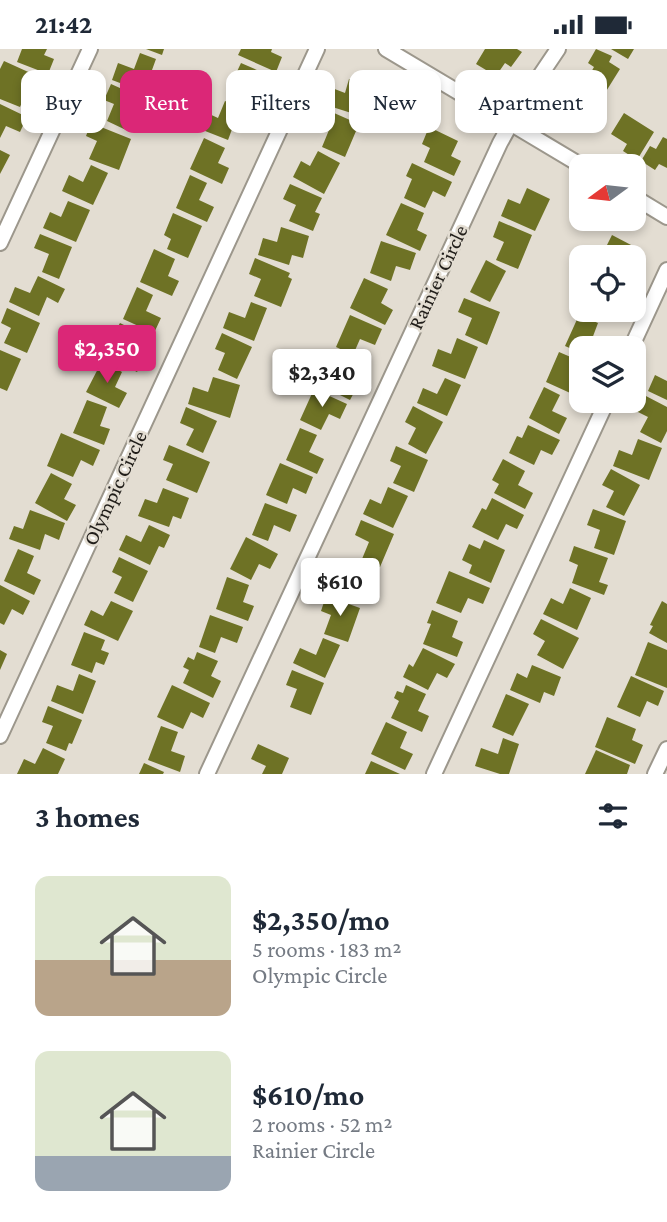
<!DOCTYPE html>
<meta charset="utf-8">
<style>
:root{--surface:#fff;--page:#f2f2f3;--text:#1f2937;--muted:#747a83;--accent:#db2777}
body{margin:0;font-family:"Crimson Pro",serif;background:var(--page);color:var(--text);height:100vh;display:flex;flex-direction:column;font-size:26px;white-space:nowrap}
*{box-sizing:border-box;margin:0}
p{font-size:23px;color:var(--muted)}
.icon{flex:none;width:38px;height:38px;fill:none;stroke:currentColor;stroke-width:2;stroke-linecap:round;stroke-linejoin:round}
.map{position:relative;height:725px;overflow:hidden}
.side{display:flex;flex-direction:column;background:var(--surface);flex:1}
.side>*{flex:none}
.guide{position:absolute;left:21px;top:21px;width:626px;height:63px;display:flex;gap:14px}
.needle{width:46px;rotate:255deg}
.buttons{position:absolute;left:569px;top:105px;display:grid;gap:14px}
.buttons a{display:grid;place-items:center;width:77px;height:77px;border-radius:14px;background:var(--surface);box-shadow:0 4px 10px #0003;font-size:35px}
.price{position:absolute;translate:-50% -60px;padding:0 16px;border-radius:7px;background:#fff;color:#222;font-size:23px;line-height:46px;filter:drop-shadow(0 2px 4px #0008)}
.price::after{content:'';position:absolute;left:50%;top:42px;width:21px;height:16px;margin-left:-10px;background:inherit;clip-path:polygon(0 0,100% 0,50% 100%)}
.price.active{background:var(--accent);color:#fff}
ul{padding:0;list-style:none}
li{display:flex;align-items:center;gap:21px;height:175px;padding:0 35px}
li span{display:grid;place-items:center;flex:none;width:196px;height:140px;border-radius:14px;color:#555}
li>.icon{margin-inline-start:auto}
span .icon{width:84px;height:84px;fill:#fffc;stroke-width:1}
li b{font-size:30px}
h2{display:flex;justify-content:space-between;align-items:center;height:84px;padding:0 35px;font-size:30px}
.pill{padding:0 24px;border-radius:14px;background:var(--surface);box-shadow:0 4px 10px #0003;font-size:24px;line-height:63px}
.pill.active{background:var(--accent);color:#fff}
.status{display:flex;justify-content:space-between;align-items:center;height:49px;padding:0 35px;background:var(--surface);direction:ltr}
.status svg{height:19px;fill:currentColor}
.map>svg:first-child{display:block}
.building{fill:#6e7225}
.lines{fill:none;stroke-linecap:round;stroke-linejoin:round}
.minor-casing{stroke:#9c978c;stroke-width:18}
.minor{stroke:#fff;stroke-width:14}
.labels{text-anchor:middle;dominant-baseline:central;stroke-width:5;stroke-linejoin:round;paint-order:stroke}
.street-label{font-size:21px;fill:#211e1a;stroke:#e3ddd2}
</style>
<div class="status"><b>21:42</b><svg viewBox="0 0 49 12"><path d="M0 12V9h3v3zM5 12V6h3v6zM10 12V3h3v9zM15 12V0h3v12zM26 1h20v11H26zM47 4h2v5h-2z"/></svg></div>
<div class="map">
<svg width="667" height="725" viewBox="0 0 667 725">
<rect width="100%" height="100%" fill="#e3ddd2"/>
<g class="building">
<polygon points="22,0 47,0 44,6 54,10 48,25 17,13"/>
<polygon points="146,0 164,0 162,6"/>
<polygon points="241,0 272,0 271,3 282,8 276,23 238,6"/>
<polygon points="485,0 517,0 522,3 511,18 505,14 496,27 476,15"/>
<polygon points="596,0 612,7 609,13 620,20 605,44 586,32 594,18 588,14"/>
<polygon points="611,0 634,0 628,10"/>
<polygon points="140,4 156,10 144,43 112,31 118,14 134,20"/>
<polygon points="4,12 46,31 39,47 27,42 20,58 0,50 0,20"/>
<polygon points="241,14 273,28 265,44 250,38 243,54 226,46"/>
<polygon points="349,30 375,38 364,68 326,56 332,39 345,44"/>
<polygon points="574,33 589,42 587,46 601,56 587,79 569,68 578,53 566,46"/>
<polygon points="111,35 140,48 126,81 107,72 114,55 104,51"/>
<polygon points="225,52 256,65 250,81 234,75 228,91 200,80 207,64 218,69"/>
<polygon points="0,55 27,68 20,83 6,77 0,89"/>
<polygon points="325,60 359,75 345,108 322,98 329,81 318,76"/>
<polygon points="624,64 654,83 637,111 623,102 627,95 611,85"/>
<polygon points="91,74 131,90 119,121 89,110 97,92 86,87"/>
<polygon points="429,78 458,92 451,107 461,112 454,127 424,113 430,99 422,95"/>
<polygon points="663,88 667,90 667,119 659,115 655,121 641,112 650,97 656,100"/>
<polygon points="204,89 225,99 218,114 229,119 222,135 190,120"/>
<polygon points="0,101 10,106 0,125"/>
<polygon points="318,102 340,114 324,145 293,128 301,112 310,117"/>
<polygon points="412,114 452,133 445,148 433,142 425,159 404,149 412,130 406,127"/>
<polygon points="91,116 108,124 93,156 62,142 69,126 83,133"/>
<polygon points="190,126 207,134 199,151 214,158 207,173 176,159"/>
<polygon points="290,135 322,149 315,163 320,165 313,182 289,172 296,156 283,150"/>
<polygon points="527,139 550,150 535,182 501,167 508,150 520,155"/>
<polygon points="68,152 90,161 76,193 43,179 50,163 61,168"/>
<polygon points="401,154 424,164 417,181 427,186 420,202 386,186"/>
<polygon points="173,164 202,177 188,209 167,200 171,190 164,186"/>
<polygon points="499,172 532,186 518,220 496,211 504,193 493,188"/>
<polygon points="281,178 309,187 303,209 292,206 289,216 258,206 263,189 277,193"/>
<polygon points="40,185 72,198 59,230 42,223 49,205 34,199"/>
<polygon points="612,186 633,197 627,208 601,208"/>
<polygon points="381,192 416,204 410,221 396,217 391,232 370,224"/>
<polygon points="154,200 175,210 168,227 179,232 172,247 140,233"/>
<polygon points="255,209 290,224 288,228 292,230 281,258 254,247 261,230 249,225"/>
<polygon points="486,211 506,222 490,253 470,243"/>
<polygon points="38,227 65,240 58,254 47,248 39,267 9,253 15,238 30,244"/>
<polygon points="364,229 388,240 381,254 393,261 385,276 350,259"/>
<polygon points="137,238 153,246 146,262 161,269 154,284 123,270"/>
<polygon points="464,249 500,263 487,296 465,286 472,269 458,263"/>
<polygon points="251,253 267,259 254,292 223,279 229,263 245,269"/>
<polygon points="7,259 40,274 27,304 4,294 11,279 1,274"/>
<polygon points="584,261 601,261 598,267"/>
<polygon points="350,266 382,280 375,296 360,290 353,306 336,298"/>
<polygon points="579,266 598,274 592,290 602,294 600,299 581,299 581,304 565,297"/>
<polygon points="120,274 142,285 134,301 146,307 137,323 104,306 110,294 104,291 110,280 115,283"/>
<polygon points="222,284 252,298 237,330 218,321 225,304 215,300"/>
<polygon points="457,289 478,298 465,330 432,317 438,300 451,305"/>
<polygon points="0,301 21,310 7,342 0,339"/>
<polygon points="559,303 580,312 573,327 581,330 579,348 546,333"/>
<polygon points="335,306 354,316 347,330 358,336 350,351 320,336"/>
<polygon points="102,312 122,323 115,338 127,344 119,359 86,343"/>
<polygon points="655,326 667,332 667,351 648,342"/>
<polygon points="213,328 240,336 230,369 188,355 193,338 208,343"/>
<polygon points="445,329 461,336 447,367 417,354 423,339 437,345"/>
<polygon points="544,338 560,346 552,362 567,369 559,385 529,369"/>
<polygon points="314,340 347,355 340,370 329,365 321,381 300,371"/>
<polygon points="644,346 667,358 667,382 661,394 640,383 648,368 636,362"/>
<polygon points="87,351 107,358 100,377 110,380 104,396 73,384"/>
<polygon points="413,357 443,373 426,405 408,395 416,379 405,373"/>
<polygon points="186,358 217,372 203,404 186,396 194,380 180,374"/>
<polygon points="528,376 560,391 552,406 541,401 534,416 509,404 517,387 522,389"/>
<polygon points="300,379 317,386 309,403 324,410 317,425 286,411"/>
<polygon points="61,384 100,401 93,417 81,411 73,428 47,417"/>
<polygon points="638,390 662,399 649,431 613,417 619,401 632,406"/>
<polygon points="169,396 210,413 197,444 166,431 173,415 163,411"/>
<polygon points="396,397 428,411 414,443 393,434 401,417 390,412"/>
<polygon points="503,410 525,422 518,436 533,444 525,460 494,444 499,435 492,431"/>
<polygon points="280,414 313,428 306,445 293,439 287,455 266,446"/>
<polygon points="611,420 640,436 624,467 606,458 614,442 602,436"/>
<polygon points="51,424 72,435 64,450 76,456 67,472 35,454"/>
<polygon points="388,438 408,447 393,479 363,465 370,450 381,455"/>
<polygon points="163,439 189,449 181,470 173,467 169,478 138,467 145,450 157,454"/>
<polygon points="492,449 524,466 517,480 506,475 498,491 472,478 482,459 486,461"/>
<polygon points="265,454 297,466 290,483 274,476 268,492 252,486"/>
<polygon points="593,460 626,472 614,506 594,499 600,481 587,476"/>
<polygon points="30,461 65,474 59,491 45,485 40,501 9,490 14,477 23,480"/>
<polygon points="361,471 394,485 380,518 362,510 369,493 355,486"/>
<polygon points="149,476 170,486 164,499 159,497 150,516 119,501 126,486 141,493"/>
<polygon points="246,488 278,505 270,520 259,515 251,531 230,520"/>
<polygon points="484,491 505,501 491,534 469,524 472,516 462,511 469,495 480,500"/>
<polygon points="574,497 608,509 599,533 608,536 604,546 572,534 578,516 569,512"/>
<polygon points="18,500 34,507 27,524 41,531 34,546 4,532"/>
<polygon points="119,508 148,522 133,553 114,544 122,528 112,523"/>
<polygon points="353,515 372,523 360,553 329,540 335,524 347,529"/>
<polygon points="449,522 490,539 483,555 468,549 461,564 436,554"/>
<polygon points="227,528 249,536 243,553 254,557 248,572 216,560"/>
<polygon points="0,536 30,552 23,566 12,560 4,576 0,574"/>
<polygon points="570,539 591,549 577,581 543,565 551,549 563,555"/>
<polygon points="326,547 360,559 348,593 324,585 331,566 321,562"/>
<polygon points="111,552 133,562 118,592 84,576 91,561 103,567"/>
<polygon points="662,552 667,555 667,594 649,584 653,577 650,576"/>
<polygon points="432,561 458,572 452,588 463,593 457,608 423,595 431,575 427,574"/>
<polygon points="210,566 243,578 237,594 221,588 215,604 199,598"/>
<polygon points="541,570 579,589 563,620 537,606 545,592 533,585"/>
<polygon points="84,583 105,591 101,601 109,604 104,616 96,613 92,624 71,616"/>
<polygon points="323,589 340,596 325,629 293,614 300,599 316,606"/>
<polygon points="648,593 667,601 667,639 635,626"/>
<polygon points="423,599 455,615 447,629 437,624 428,641 403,628 409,615 413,618"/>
<polygon points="0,601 7,605 0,621"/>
<polygon points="197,603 218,612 211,627 221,632 213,649 183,634 189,621 183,618 188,608 194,611"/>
<polygon points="532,616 561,628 554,647 544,643 540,654 510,641 517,624 527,629"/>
<polygon points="292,621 324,634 311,666 290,658 297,640 286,636"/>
<polygon points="79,625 96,632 83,665 51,652 57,636 73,642"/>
<polygon points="631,627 664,642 658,657 647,652 640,668 617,658"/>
<polygon points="172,636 210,654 203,669 191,663 183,680 157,668"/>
<polygon points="406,636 426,645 418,662 429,667 422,683 391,669 399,652 394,649 397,642 403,644"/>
<polygon points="506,645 529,655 513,687 492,678"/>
<polygon points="48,657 82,671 72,695 69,694 66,702 46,694 53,677 42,673"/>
<polygon points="607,668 636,680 632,691 643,696 635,715 595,698"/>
<polygon points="386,673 407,683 400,699 413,705 405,721 371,705"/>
<polygon points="161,677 178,683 171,702 185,707 180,723 148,711"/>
<polygon points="503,689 519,695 509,725 500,725 475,717 481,699 498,705"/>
<polygon points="258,695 289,709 282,725 262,725 266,717 251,710"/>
<polygon points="43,699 65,710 58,725 17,725 24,710 35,715"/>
<polygon points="596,701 630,716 627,725 585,725"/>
<polygon points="371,712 400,725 365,725"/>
<polygon points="144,714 164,723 163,725 139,725"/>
</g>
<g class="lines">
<g class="minor-casing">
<g id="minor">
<polyline points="386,0 582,117"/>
<polyline points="634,148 667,168"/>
<polyline points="0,194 90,0"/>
<polyline points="631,299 667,221"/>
<polyline points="0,687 317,0"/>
<polyline points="207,725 500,94 525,49 558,0"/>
<polyline points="434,725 607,352"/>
<polyline points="655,725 667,700"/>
</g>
</g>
<use href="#minor" class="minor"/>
</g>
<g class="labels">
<g class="street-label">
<text transform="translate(438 228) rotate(-65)">Rainier Circle</text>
<text transform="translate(115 439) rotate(-65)">Olympic Circle</text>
</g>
</g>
</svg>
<div class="buttons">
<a><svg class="needle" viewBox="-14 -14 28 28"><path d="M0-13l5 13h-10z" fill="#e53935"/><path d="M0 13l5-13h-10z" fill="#747a83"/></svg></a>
<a><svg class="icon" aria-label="locate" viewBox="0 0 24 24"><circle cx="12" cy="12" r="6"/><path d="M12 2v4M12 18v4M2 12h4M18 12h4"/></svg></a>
<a><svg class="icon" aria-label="layers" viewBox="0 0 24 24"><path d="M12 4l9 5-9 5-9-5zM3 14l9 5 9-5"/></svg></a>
</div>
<b class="price active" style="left:107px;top:336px">$2,350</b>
<b class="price" style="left:322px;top:360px">$2,340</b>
<b class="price" style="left:340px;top:569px">$610</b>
<div class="guide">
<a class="pill">Buy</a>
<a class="pill active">Rent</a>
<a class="pill">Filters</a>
<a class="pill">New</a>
<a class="pill">Apartment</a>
</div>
</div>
<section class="side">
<h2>3 homes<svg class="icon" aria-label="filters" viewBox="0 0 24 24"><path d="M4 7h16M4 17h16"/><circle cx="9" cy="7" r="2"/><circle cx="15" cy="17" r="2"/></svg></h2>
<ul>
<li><span style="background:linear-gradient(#dfe7d0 60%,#b9a48a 0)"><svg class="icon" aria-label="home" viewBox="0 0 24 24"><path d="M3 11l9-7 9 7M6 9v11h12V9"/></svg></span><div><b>$2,350/mo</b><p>5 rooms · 183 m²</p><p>Olympic Circle</p></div></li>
<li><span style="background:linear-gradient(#dfe7d0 75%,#9aa5b1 0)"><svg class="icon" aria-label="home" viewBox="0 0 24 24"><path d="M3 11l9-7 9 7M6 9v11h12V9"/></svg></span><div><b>$610/mo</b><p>2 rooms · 52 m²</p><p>Rainier Circle</p></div></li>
</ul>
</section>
